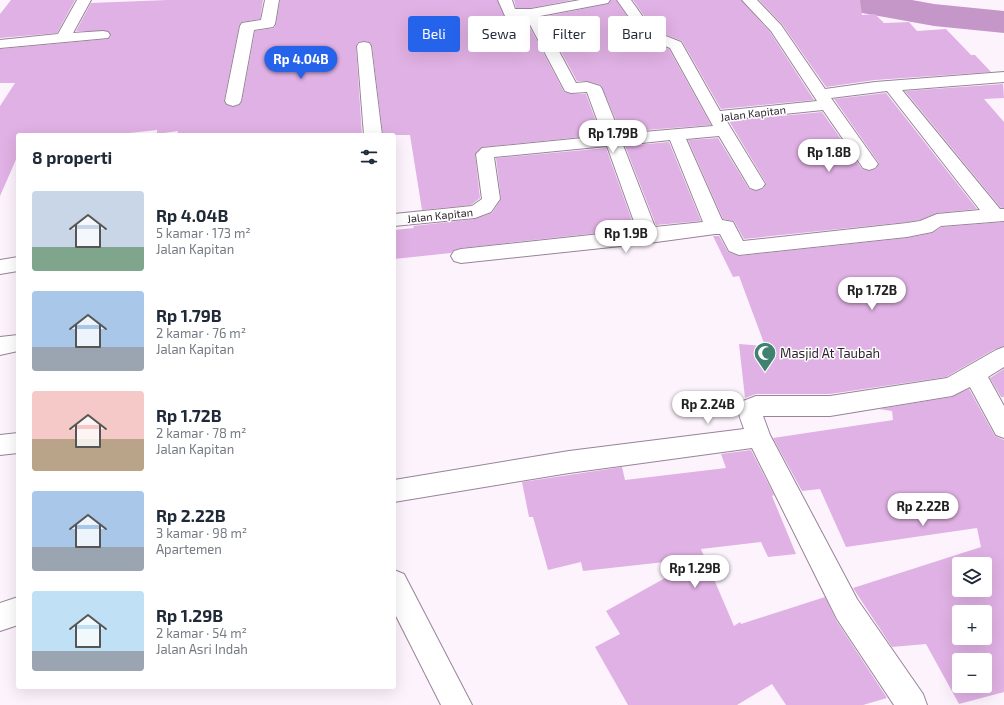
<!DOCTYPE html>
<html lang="id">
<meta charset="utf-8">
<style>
:root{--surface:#fff;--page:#f2f2f3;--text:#1f2937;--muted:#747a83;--accent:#2563eb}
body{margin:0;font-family:"Exo 2",sans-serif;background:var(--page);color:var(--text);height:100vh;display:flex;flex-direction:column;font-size:15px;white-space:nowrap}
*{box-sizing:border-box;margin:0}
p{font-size:13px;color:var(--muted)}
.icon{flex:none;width:22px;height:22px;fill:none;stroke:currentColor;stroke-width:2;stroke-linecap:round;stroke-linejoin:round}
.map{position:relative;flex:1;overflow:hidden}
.panel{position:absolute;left:16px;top:133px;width:380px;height:556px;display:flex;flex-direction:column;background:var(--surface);border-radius:4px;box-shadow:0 4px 16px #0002}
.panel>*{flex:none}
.banner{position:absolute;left:408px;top:16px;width:380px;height:36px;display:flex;gap:8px}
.buttons{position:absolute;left:952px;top:557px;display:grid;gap:8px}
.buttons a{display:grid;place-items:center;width:40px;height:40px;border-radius:4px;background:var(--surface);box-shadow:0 4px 16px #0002;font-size:20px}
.price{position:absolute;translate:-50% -34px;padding:0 9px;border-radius:14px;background:#fff;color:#222;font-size:13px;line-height:26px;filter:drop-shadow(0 1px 2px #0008)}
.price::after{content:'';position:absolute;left:50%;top:24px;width:12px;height:9px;margin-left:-6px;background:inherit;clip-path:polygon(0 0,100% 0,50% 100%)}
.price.on{background:var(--accent);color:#fff}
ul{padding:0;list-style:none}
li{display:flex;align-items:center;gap:12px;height:100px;padding:0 16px}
li span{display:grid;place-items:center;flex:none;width:112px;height:80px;border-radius:4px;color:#555}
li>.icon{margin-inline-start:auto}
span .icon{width:48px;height:48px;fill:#fffc;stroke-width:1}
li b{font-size:17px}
h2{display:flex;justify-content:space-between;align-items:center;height:48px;padding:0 16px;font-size:17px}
.chip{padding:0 14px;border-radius:4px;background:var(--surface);box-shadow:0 4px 16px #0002;font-size:14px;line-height:36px}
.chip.on{background:var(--accent);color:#fff}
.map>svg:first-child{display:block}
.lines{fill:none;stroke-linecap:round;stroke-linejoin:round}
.river{fill:#c597c9;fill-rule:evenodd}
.building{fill:#e0b1e4;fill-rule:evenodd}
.minor-casing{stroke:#988399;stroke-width:2}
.minor{fill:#fff;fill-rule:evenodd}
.labels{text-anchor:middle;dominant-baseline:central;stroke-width:3;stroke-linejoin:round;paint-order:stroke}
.far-street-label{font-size:11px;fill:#2d252e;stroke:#fff}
.poi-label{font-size:13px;fill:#2d252e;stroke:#fff;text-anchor:start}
</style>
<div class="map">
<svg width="1004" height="705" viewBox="0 0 1004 705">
<rect width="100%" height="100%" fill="#fdf3fd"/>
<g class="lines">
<polygon class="river" points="833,0 912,0 934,4 1004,11 1004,33 934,26 851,11 838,8"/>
</g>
<g class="building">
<polygon points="11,0 75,0 57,33 0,38 0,14"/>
<polygon points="167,0 263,0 260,19 242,22 239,26 224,101 227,105 233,107 239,105 242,101 255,31 274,28 276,24 280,0 497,0 505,18 525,18 564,92 571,94 586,94 601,135 482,147 475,154 480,198 471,205 422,210 410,135 383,135 372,46 369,42 364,41 358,42 356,46 362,135 177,135 178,131 157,134 157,130 111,135 18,135 18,155 0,196 0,106 15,83 0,83 0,49 108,39 111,36 108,31 76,31 91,3"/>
<polygon points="514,0 572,0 531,8 516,8"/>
<polygon points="611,0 616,0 642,38 669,49 711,125 621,132 601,85 587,81 577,81 542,17 608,4"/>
<polygon points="633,0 741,0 770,32 814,100 721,109 682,41 654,30"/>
<polygon points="759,0 860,0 862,15 875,14 884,23 909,22 917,31 946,29 971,55 975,55 991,72 875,80 826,87 782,24"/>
<polygon points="1003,84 1004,98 984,99 1004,122 1004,208 1001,208 905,91"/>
<polygon points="886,93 977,209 937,213 920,220 907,222 744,239 734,221 723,219 688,140 718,138 749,189 756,191 763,189 766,183 729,121 822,112 862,169 869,171 876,169 879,163 834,99"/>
<polygon points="669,142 701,221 656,225 625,146"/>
<polygon points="606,148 635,229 461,248 454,250 451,253 394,259 394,230 414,228 413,226 475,219 492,213 501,199 496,158"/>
<polygon points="1004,222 1004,346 995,349 946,377 830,394 756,394 745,398 739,344 765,346 739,276 733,277 713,236 719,236 728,252 739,256 907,238 932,233 942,227"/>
<polygon points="1004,369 1004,397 1001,397 990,378"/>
<path d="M969,389L995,436L1004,440V692L959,704L926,644L892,647L853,588L981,547L977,528L846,547L820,489L802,491L773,438L893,420L892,411L879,409L952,397ZM959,564H985V590H959ZM959,612H985V638H959ZM959,660H985V686H959Z"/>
<polygon points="751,450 774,495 772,496 796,554 768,557 761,542 701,549 734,626 740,622 741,624 825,597 836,620 887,698 863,705 786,705 772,684 737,705 628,705 595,647 620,634 606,611 701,558 583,571 581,562 548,570 533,517 529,517 522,482 622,467 625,480 726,468 721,454"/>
</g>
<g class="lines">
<g class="minor-casing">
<g id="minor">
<polygon points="77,0 91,0 73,33 103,31 108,32 110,35 108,38 0,48 0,40 58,34"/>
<polygon points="265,0 279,0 275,24 273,27 254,30 241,101 239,104 233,106 227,104 225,101 240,26 242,23 261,20"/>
<path d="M498,0H512L515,9H531L580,0H610L608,3L603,4L540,16L576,83L587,82L600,86L602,89L620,134L713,126L670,48L643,37L617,0H631L653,31L681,42L720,111L817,101L771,31L742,0H757L781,25L825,89L875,82L1004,72V82L902,90L1000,209H1004V221L941,226L932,232L907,237L739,255L729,251L720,234H715L649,243L461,263L454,261L451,256L454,251L461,249L637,230L607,146L494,157L500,199L491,212L475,218L394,226V214L472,206L482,199L476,154L482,148L603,136L587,92L571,93L565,91L526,17L505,16ZM887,91L980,210L937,214L920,221L907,223L743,241L733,222L722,220L686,139L719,136L750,188L756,190L762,188L765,184L726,120L823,110L863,168L869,170L875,168L878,164L831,98ZM670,140L703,222L655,227L623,145Z"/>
<polygon points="364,42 369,43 371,46 382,135 364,135 357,46 359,43"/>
<polygon points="18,257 18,271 0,274 0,260"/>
<polygon points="18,335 18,351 0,355 0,337"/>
<path d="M1004,347V367L988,377L1004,406V438L996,435L970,387L952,396L830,416H763L770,435L857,599L923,694L927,705H894L837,619L752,448L569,473L394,502V480L569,451L744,429C740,416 736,414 743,401L756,396H830L947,378L996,350Z"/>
<polygon points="18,433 18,453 0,455 0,435"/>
<polygon points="394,570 404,574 472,705 441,705 394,612"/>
<polygon points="18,597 18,625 0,631 0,603"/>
</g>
</g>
<use href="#minor" class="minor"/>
</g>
<defs>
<g id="mosque-pin" transform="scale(1.15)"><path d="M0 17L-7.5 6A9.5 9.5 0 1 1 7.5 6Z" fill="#41816f" stroke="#fff"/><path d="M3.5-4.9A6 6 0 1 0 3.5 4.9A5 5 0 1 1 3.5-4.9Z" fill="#fff"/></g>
</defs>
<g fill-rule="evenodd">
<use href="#mosque-pin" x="765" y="353"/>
</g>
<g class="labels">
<g class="far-street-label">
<text transform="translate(753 113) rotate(-7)">Jalan Kapitan</text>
<text transform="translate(440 215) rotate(-6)">Jalan Kapitan</text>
</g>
<g class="poi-label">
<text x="780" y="353">Masjid At Taubah</text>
</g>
</g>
</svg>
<div class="buttons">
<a><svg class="icon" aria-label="layers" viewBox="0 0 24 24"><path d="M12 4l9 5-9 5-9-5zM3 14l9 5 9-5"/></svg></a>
<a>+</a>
<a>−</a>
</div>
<b class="price on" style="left:301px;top:80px">Rp 4.04B</b>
<b class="price" style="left:613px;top:154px">Rp 1.79B</b>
<b class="price" style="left:829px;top:173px">Rp 1.8B</b>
<b class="price" style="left:626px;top:254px">Rp 1.9B</b>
<b class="price" style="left:872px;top:311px">Rp 1.72B</b>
<b class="price" style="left:708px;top:425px">Rp 2.24B</b>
<b class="price" style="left:923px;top:527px">Rp 2.22B</b>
<b class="price" style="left:695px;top:589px">Rp 1.29B</b>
<div class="banner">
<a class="chip on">Beli</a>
<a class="chip">Sewa</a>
<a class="chip">Filter</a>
<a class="chip">Baru</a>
</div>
<section class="panel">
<h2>8 properti<svg class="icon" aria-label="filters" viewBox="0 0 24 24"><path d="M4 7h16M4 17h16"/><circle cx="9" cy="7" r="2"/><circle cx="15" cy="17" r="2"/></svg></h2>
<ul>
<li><span style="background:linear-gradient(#c9d6e8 70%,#7fa58c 0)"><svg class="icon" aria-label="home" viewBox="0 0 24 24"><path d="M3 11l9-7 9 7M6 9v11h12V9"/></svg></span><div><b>Rp 4.04B</b><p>5 kamar · 173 m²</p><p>Jalan Kapitan</p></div></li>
<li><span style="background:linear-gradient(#a9c7e8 70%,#9aa5b1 0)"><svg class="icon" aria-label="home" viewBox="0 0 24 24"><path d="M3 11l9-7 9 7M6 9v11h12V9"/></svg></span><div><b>Rp 1.79B</b><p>2 kamar · 76 m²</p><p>Jalan Kapitan</p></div></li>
<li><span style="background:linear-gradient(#f6c9c9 60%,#b9a48a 0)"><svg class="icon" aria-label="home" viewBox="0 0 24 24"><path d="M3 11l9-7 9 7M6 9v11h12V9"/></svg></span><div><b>Rp 1.72B</b><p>2 kamar · 78 m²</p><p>Jalan Kapitan</p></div></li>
<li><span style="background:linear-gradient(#a9c7e8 70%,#9aa5b1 0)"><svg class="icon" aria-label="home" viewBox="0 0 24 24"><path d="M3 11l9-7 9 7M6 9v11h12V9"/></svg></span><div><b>Rp 2.22B</b><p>3 kamar · 98 m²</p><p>Apartemen</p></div></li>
<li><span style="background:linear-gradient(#bfe0f5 75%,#9aa5b1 0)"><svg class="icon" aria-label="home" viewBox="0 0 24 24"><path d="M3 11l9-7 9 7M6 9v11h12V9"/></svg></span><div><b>Rp 1.29B</b><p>2 kamar · 54 m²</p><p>Jalan Asri Indah</p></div></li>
</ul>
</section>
</div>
